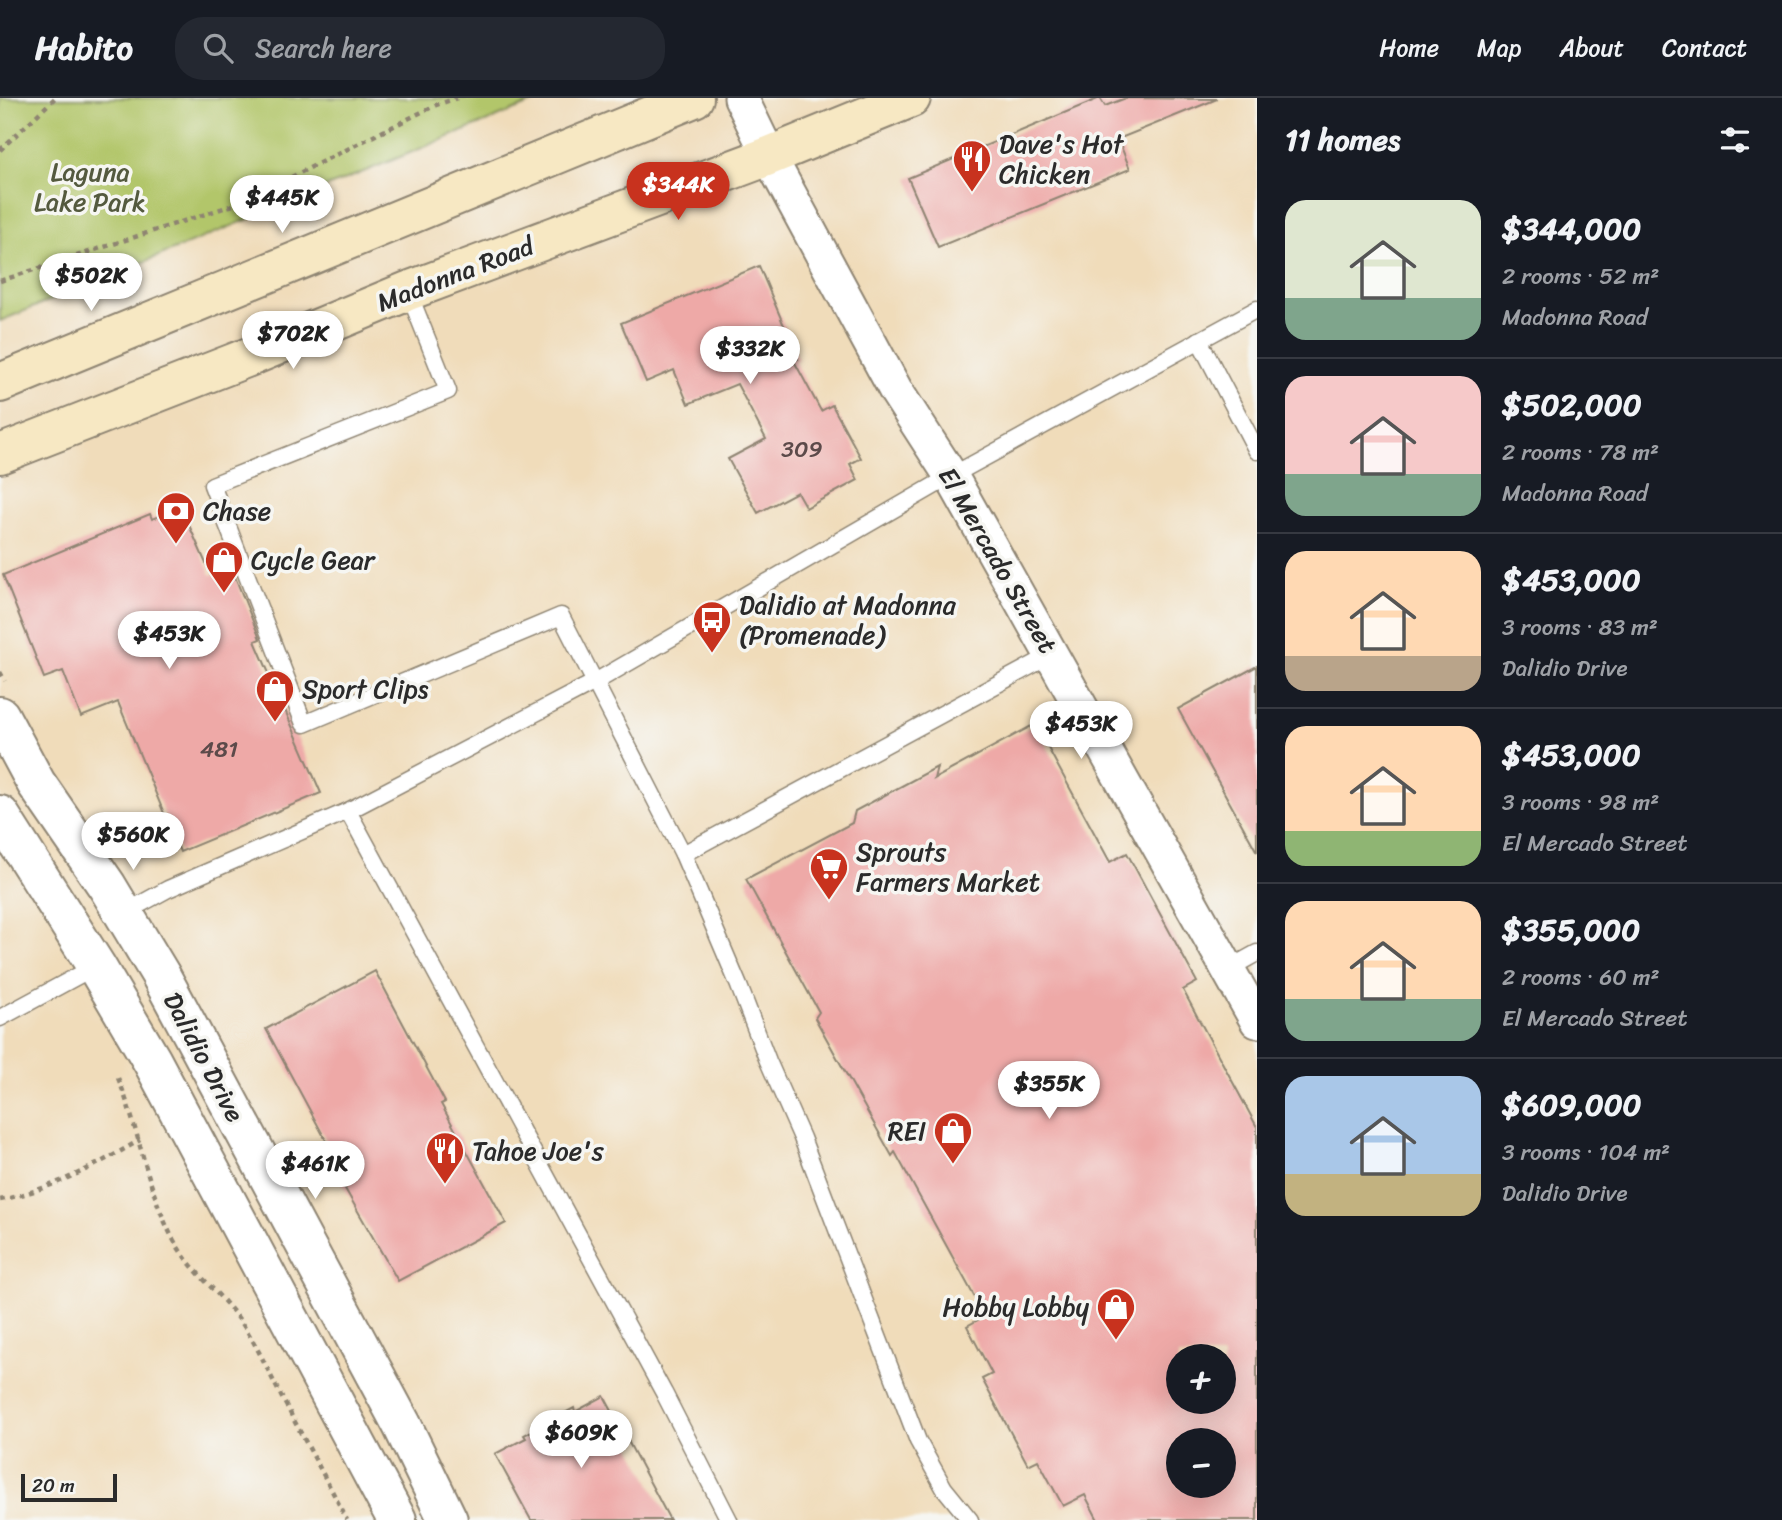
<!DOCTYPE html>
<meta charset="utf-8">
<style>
:root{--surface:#171b24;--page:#242831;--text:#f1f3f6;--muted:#9ea1a6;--line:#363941;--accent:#c8321e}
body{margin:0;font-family:Sriracha,sans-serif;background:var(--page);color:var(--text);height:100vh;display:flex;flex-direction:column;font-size:26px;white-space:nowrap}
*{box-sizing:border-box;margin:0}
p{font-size:23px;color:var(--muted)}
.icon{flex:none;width:38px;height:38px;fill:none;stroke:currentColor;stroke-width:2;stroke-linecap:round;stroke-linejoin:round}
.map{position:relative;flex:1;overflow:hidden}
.sheet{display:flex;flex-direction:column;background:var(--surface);width:525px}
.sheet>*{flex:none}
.tools{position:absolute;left:1166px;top:1246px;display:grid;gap:14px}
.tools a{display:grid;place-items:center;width:70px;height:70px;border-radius:50%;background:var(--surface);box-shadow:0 7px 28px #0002;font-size:35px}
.scale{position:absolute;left:21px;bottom:18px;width:96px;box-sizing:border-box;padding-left:7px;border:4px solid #2b2b2b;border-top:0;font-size:19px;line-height:24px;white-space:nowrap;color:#2b2b2b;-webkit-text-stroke:5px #f6f6f2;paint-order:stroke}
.price{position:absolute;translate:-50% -60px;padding:0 16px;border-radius:24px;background:#fff;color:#222;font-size:23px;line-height:46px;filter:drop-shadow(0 2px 4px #0008)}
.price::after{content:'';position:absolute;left:50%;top:42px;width:21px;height:16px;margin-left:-10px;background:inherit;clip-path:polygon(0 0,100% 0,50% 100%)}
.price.on{background:var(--accent);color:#fff}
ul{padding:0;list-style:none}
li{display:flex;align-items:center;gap:21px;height:175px;padding:0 28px}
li+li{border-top:2px solid var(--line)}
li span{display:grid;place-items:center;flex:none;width:196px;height:140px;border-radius:21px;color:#555}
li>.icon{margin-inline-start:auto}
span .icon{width:84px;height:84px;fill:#fffc;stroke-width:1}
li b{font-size:30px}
h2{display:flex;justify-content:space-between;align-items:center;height:84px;padding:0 28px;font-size:30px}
header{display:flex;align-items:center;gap:42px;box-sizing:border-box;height:98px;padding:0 35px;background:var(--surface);border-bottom:2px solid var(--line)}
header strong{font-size:33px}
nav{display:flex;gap:38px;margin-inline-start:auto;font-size:24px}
.search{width:490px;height:63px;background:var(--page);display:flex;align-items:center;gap:18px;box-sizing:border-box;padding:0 24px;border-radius:28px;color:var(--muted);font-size:26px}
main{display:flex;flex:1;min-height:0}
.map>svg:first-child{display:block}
.green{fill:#b2c66a;stroke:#6e784a;stroke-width:2}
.building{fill:#eea9a7;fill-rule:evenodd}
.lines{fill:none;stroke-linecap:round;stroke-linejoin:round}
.service-casing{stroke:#8e8472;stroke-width:19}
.minor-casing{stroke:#8e8472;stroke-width:37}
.tertiary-casing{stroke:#8e8472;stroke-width:42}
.secondary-casing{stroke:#8e8472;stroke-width:42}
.path{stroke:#8e8472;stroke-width:4.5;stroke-dasharray:5 5;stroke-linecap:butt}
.service{stroke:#fff;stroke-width:16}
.minor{stroke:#fff;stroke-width:33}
.tertiary{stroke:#fff;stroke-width:38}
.secondary{stroke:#f7e8c3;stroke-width:38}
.labels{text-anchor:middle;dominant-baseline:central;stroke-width:7;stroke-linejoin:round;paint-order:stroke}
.number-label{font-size:23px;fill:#5c4a4a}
.poi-label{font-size:26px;fill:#2b2b2b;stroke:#f6f6f2;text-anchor:start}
.park-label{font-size:26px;fill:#545a3e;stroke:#f6f6f2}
.street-label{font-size:26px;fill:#2b2b2b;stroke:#f6f6f2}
</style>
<header>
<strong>Habito</strong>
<div class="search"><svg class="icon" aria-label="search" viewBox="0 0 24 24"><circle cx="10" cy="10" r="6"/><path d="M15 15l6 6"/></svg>Search here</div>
<nav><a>Home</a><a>Map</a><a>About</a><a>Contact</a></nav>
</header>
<main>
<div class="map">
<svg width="1257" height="1422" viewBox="0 0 1257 1422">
<rect width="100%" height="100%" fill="#f6f6f2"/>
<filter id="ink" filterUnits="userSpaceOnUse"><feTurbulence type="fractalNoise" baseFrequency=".0143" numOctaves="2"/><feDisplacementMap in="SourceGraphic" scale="14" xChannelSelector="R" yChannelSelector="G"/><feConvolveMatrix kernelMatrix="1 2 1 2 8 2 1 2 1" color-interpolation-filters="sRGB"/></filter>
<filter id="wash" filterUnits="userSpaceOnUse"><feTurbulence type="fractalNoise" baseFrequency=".00686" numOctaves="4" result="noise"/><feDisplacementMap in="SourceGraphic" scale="28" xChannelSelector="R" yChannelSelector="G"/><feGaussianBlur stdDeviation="1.57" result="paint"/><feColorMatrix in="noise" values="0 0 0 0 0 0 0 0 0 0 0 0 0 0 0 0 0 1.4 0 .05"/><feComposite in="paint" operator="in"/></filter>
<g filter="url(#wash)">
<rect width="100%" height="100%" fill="#f0dcba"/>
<polygon class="green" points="0,0 544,0 0,223"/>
<g id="blocks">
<g class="building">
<polygon points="1100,0 1105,8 1126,0 1217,1 1118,41 1130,71 938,149 908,80"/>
<polygon points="759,168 798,261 794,263 821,313 832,307 861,360 850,366 858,382 806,410 797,394 758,415 728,361 766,341 737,286 688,306 674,272 646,284 621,225"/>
<polygon points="181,409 211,477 231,469 260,541 255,543 321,695 180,754 118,604 81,619 63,573 44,580 3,477 150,416 152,421"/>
<polygon points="1257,568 1257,754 1178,611"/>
<path d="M1035,626L1110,764L1127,755L1197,884L1183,892L1257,1029V1422H1098L1085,1397L1063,1408L1038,1362L1028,1367L982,1281L992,1276L967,1228L985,1218L895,1054L892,1058L815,920L819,914L746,781L852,725L855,713L937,669L934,681ZM1178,1258H1223V1304H1178ZM1178,1342H1223V1388H1178Z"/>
<polygon points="375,873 445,1004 441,1006 506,1125 398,1183 336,1075 342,1072 266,931"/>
<polygon points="604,1298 670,1422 531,1422 495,1356 526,1340 524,1337 574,1310 575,1314"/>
</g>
</g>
</g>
<g filter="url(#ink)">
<use href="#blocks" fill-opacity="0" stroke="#8e8472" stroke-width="2"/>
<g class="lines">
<g class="service-casing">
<g id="service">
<polyline points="408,193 448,293 212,387 304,626 561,518 683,756 739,888 768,963 802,1040 918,1343 944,1390 970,1422"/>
<polyline points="1199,242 1257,353"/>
<polyline points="348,713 664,1295 729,1422"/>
<polyline points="683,756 1053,556"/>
<polyline points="124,815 168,791 348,713 595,584 951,378 1257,211"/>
<polyline points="1228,871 1257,855"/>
<polyline points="0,920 96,868"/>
</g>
</g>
<g class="minor-casing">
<polyline id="minor" points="741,0 769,58 896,293 951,378 1257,923"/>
</g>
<g class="tertiary-casing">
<g id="tertiary">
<polyline points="0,618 36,685 107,788 160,876 402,1327 448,1422"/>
<polyline points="0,717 96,868 152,963 397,1422"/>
</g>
</g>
<g class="secondary-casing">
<g id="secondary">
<polyline points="0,285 694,0"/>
<polyline points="0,356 254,257 408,193 769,58 911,0"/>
</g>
</g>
<g class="path">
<polyline points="0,52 55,0"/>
<polyline points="0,183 239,105 436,7 457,0"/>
<polyline points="0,574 5,583"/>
<path d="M118,980C139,1031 146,1087 171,1137C190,1175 225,1197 247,1233C262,1257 273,1284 287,1309C307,1347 328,1384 347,1422"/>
<path d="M0,1102C50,1092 96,1068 140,1042"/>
</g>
<use href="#service" class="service"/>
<use href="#minor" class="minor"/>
<use href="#tertiary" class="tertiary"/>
<use href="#secondary" class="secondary"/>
</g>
</g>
<defs>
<g id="restaurant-pin" transform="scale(2.0125)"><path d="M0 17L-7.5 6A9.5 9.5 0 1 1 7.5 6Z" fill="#c8321e" stroke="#f6f6f2"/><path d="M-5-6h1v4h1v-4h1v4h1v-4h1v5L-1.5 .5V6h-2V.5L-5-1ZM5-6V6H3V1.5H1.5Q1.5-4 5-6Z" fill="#fff"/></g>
<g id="bank-pin" transform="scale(2.0125)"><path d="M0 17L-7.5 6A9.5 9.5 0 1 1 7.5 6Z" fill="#c8321e" stroke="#f6f6f2"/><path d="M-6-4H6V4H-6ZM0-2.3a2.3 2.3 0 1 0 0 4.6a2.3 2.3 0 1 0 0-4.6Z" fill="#fff"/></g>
<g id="shop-pin" transform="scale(2.0125)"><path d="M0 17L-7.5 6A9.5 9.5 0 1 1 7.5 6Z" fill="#c8321e" stroke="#f6f6f2"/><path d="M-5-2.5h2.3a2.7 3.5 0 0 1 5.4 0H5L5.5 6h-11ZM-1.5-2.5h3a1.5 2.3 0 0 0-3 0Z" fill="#fff"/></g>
<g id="bus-pin" transform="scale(2.0125)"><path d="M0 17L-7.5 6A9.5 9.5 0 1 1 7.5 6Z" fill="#c8321e" stroke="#f6f6f2"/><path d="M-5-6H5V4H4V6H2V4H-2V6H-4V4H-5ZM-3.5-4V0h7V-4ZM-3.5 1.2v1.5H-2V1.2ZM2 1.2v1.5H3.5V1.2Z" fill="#fff"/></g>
<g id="supermarket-pin" transform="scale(2.0125)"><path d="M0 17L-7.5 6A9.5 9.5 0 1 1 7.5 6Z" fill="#c8321e" stroke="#f6f6f2"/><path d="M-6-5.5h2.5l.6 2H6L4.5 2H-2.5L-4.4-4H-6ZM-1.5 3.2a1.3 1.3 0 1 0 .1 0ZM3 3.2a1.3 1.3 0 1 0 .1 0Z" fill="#fff"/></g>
</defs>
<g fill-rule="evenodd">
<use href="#restaurant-pin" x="972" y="61"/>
<use href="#bank-pin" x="176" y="413"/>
<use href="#shop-pin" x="224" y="462"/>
<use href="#bus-pin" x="712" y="522"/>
<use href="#shop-pin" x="275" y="591"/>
<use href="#supermarket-pin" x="829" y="769"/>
<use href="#shop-pin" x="953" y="1033"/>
<use href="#restaurant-pin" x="445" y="1053"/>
<use href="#shop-pin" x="1116" y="1209"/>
</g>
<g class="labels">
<g class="number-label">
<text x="802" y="351">309</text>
<text x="219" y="651">481</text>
</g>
<g class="poi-label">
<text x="999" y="46">Dave's Hot<tspan x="999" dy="30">Chicken</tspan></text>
<text x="203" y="413">Chase</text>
<text x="251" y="462">Cycle Gear</text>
<text x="739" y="507">Dalidio at Madonna<tspan x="739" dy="30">(Promenade)</tspan></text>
<text x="302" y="591">Sport Clips</text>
<text x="856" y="754">Sprouts<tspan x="856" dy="30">Farmers Market</tspan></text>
<text x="926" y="1033" text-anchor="end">REI</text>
<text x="472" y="1053">Tahoe Joe's</text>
<text x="1089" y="1209" text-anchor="end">Hobby Lobby</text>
</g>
<g class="park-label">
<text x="90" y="74">Laguna<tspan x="90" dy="30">Lake Park</tspan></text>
</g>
<g class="street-label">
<text transform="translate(455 176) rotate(-21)">Madonna Road</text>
<text transform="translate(998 462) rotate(60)">El Mercado Street</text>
<text transform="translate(204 959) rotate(62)">Dalidio Drive</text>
</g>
</g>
</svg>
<div class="tools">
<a>+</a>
<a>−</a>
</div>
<div class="scale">20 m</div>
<b class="price on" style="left:678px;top:124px">$344K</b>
<b class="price" style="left:282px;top:137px">$445K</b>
<b class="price" style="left:91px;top:215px">$502K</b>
<b class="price" style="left:293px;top:273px">$702K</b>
<b class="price" style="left:750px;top:288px">$332K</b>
<b class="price" style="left:169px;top:573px">$453K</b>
<b class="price" style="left:1081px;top:663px">$453K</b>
<b class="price" style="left:133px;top:774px">$560K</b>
<b class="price" style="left:1049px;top:1023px">$355K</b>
<b class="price" style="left:315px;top:1103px">$461K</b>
<b class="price" style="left:581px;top:1372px">$609K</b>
</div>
<section class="sheet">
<h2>11 homes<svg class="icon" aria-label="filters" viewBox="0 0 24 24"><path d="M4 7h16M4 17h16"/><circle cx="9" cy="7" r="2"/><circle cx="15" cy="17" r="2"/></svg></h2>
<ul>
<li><span style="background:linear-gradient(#dfe7d0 70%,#7fa58c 0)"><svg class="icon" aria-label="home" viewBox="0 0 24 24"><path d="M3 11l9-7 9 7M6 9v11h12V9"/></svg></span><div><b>$344,000</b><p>2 rooms · 52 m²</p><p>Madonna Road</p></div></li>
<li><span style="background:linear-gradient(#f6c9c9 70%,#7fa58c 0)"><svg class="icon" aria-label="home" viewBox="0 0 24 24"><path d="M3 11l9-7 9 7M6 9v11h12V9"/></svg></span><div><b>$502,000</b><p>2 rooms · 78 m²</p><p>Madonna Road</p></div></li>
<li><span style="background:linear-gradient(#ffd9b3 75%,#b9a48a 0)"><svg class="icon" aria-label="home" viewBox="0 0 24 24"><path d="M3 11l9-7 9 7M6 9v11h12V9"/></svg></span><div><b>$453,000</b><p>3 rooms · 83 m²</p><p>Dalidio Drive</p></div></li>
<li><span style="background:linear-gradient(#ffd9b3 75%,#8fb573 0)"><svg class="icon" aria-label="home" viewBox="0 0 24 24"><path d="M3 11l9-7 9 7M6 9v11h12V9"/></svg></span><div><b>$453,000</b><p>3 rooms · 98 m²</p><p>El Mercado Street</p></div></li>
<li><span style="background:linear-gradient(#ffd9b3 70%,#7fa58c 0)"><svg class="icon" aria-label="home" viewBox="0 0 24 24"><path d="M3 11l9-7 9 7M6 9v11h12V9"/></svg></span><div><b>$355,000</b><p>2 rooms · 60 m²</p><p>El Mercado Street</p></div></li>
<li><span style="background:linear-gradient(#a9c7e8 70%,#c2b280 0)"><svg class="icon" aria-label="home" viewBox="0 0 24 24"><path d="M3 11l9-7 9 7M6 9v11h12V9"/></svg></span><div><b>$609,000</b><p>3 rooms · 104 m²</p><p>Dalidio Drive</p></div></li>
</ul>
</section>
</main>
